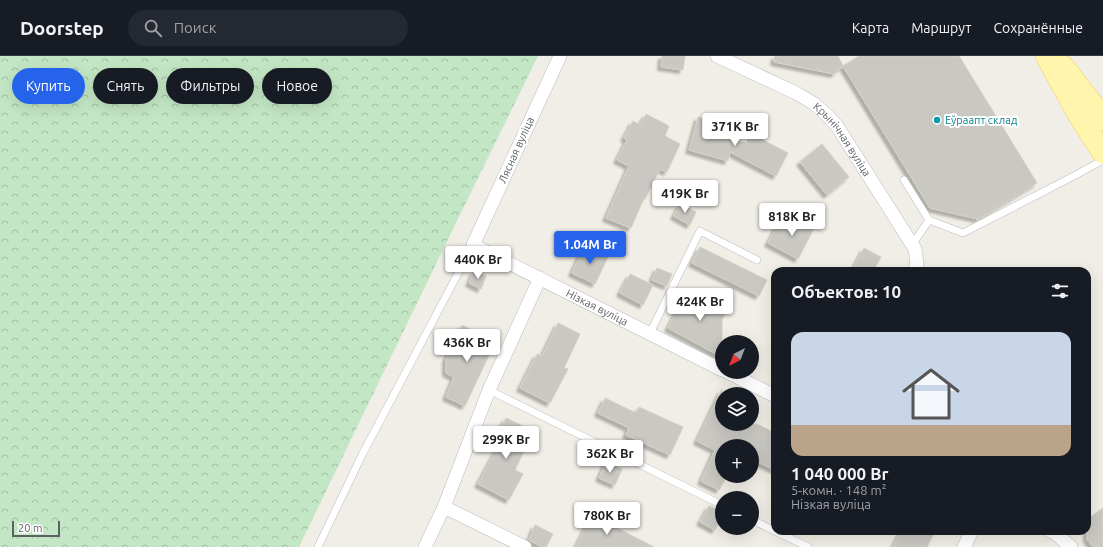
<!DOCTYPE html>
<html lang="ru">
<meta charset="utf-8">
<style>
:root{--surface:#171b24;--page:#242831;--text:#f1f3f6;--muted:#9ea1a6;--line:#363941;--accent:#2563eb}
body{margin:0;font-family:Ubuntu,sans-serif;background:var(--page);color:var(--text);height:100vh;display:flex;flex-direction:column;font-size:15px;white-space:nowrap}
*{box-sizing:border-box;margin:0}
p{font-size:13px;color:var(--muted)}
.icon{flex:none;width:22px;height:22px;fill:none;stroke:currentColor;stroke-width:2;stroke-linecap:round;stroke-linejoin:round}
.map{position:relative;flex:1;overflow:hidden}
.details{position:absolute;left:771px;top:211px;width:320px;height:268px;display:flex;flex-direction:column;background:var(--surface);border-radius:12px;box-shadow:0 4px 16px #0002}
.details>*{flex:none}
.top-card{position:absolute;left:12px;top:12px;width:380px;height:36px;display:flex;gap:8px}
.needle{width:26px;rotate:222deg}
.buttons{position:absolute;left:715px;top:279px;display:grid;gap:8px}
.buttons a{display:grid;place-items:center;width:44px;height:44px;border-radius:50%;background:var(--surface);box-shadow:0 4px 16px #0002;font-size:20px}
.scale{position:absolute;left:12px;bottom:10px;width:48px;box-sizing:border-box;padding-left:4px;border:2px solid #5d6166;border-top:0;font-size:11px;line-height:14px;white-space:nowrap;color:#5d6166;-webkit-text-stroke:3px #fff;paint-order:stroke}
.price{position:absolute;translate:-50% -34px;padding:0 9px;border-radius:4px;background:#fff;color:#222;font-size:13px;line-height:26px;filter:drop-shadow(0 1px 2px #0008)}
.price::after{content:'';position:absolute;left:50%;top:24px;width:12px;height:9px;margin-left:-6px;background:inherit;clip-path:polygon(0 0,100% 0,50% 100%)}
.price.active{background:var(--accent);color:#fff}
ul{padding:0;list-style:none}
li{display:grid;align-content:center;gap:8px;height:212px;padding:0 20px}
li+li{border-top:1px solid var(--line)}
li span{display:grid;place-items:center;height:124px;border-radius:12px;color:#555}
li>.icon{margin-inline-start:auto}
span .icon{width:72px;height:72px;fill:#fffc;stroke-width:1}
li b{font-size:17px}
h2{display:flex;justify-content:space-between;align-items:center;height:48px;padding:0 20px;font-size:17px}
.chip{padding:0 14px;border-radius:18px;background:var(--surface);box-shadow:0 4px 16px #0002;font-size:14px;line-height:36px}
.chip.active{background:var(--accent);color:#fff}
header{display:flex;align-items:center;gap:24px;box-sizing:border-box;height:56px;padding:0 20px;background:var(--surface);border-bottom:1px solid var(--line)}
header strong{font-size:19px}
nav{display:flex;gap:22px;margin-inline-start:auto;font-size:14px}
.search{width:280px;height:36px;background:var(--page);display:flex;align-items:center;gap:10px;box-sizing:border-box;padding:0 14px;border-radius:22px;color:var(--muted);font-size:15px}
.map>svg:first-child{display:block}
.forest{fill:url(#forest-crowns)}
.building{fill:#cac8c3;stroke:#d4d0c4;filter:url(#shadow)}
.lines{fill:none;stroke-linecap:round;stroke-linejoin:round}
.lane-casing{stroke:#b8bbbf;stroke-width:8}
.street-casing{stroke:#b8bbbf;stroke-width:14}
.primary-casing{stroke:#f1ce5e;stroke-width:22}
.lane{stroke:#fff;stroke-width:7}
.street{stroke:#fff;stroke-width:13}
.primary{stroke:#fff5ac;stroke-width:21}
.culture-dot{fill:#0f9aa8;stroke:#fff;stroke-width:1.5}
.labels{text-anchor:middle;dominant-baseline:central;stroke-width:4;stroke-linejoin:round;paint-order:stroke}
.culture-label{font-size:11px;fill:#0d838f;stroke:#fff;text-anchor:start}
.street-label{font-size:11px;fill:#5d6166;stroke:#fff}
</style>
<header>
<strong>Doorstep</strong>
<div class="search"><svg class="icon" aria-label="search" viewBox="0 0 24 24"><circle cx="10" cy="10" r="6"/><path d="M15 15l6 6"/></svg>Поиск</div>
<nav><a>Карта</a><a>Маршрут</a><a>Сохранённые</a></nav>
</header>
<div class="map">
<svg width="1103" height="491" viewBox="0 0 1103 491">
<defs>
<pattern id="forest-crowns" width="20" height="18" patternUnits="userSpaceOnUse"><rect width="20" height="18" fill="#c3e7c4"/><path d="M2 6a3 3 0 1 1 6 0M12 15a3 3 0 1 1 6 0" fill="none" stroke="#a2bfa3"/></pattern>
<filter id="shadow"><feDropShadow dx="-3.5" dy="3.5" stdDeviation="1" flood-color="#0004"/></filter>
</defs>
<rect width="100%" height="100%" fill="#f0eee6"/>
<polygon class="forest" points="0,0 538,0 451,177 299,491 0,491"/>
<g class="building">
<polygon points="662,0 685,0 683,14 661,11"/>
<polygon points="775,0 838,0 843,10 834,18 774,6"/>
<polygon points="859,0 959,0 1037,127 978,163 930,152 843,10"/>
<polygon points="646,58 669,70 665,80 680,88 667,116 660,113 645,143 644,142 631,172 606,162 629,110 617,104 627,84 624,82 633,65 640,69"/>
<polygon points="698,61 728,70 725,81 749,88 753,79 788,97 776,120 730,96 728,105 689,94"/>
<polygon points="822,88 849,121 827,139 800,106"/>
<polygon points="680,148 696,156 690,169 674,160"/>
<polygon points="797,158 814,172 798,203 768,187 778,168 785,172"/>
<polygon points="584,190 608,201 595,228 572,217"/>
<polygon points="700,191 767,224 759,240 692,207"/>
<polygon points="864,192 881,201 873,215 852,215"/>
<polygon points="657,212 672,218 667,230 652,224"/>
<polygon points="474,215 486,220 481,233 469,227"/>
<polygon points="630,218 653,229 643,249 620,237"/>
<polygon points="688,233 727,254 722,264 722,301 668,272"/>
<polygon points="558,267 580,278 564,312 568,313 550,347 520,332 537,298 542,300"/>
<polygon points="462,269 495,286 465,350 446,341 454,321 446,317 446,303"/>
<polygon points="722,333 722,368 757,368 775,377 775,414 752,403 752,390 722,390 722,420 727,420 719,434 701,425 715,394 697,385"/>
<polygon points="605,342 636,357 639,351 683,371 670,399 626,379 629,372 598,357"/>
<polygon points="506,362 533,375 515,414 523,418 509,444 478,428 499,389 494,387"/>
<polygon points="606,406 622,413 615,429 599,422"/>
<polygon points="709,450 722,456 722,461 715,474 700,466"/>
<polygon points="1103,452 1103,491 1093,491 1087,483 1087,464"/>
<polygon points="592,459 654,491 576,491"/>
<polygon points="535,469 553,478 546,491 542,491 529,484"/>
<polygon points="901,475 935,475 927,491 893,491"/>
</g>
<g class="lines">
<g class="lane-casing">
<g id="lane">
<polyline points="904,124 929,164 963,177 1070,122 1103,104"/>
<polyline points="912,189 929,164"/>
<polyline points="650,277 700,175 757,204"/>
<polyline points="489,334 722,449"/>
<polyline points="752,464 775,475"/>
<polyline points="775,475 808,491"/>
<polyline points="318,491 362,399 473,189"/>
</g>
</g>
<g class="street-casing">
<g id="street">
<path id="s1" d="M560,0L473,189L722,314"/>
<path id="s2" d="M717,0L796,37L813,47L826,58L837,70L915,193L917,208L914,215"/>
<polyline points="727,316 775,340"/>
<polyline points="444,451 525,491"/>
<polyline points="1050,475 1055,477 1071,491"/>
<polyline points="425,491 444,451 489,334 540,222"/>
<polyline points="964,491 972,475"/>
</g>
</g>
<g class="primary-casing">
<g id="primary">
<polyline points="1046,0 1079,60 1103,97"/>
<polyline points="1063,10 1094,50 1103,64"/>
</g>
</g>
<use href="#lane" class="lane"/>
<use href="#street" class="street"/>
<use href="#primary" class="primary"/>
</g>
<circle class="culture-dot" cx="937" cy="64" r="4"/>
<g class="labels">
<g class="culture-label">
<text x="945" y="64">Еўраапт склад</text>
</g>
<g class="street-label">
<text stroke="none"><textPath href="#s2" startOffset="154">Крынічная вуліца</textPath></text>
<text transform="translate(516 94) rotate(-66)">Лясная вуліца</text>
<text stroke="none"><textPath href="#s1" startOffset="347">Нізкая вуліца</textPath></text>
</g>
</g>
</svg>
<div class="buttons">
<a><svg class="needle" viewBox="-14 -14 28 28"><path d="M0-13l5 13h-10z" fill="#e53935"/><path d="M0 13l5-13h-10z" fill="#9ea1a6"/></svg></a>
<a><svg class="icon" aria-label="layers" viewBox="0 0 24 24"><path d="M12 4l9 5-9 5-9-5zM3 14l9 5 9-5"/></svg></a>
<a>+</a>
<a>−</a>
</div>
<div class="scale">20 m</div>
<b class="price" style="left:735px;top:91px">371K Br</b>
<b class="price" style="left:685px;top:158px">419K Br</b>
<b class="price" style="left:792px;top:181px">818K Br</b>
<b class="price active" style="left:590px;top:209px">1.04M Br</b>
<b class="price" style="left:478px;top:224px">440K Br</b>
<b class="price" style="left:700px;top:266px">424K Br</b>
<b class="price" style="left:467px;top:307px">436K Br</b>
<b class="price" style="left:506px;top:404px">299K Br</b>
<b class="price" style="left:610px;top:418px">362K Br</b>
<b class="price" style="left:607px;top:480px">780K Br</b>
<div class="top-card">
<a class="chip active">Купить</a>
<a class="chip">Снять</a>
<a class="chip">Фильтры</a>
<a class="chip">Новое</a>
</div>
<section class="details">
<h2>Объектов: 10<svg class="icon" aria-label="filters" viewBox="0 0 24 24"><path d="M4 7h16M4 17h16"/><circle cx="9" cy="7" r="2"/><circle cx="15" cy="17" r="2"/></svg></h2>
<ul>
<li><span style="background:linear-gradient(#c9d6e8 75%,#b9a48a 0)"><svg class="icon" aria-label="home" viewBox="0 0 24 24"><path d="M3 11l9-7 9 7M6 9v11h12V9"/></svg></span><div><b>1 040 000 Br</b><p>5-комн. · 148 m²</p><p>Нізкая вуліца</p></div></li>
</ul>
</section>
</div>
